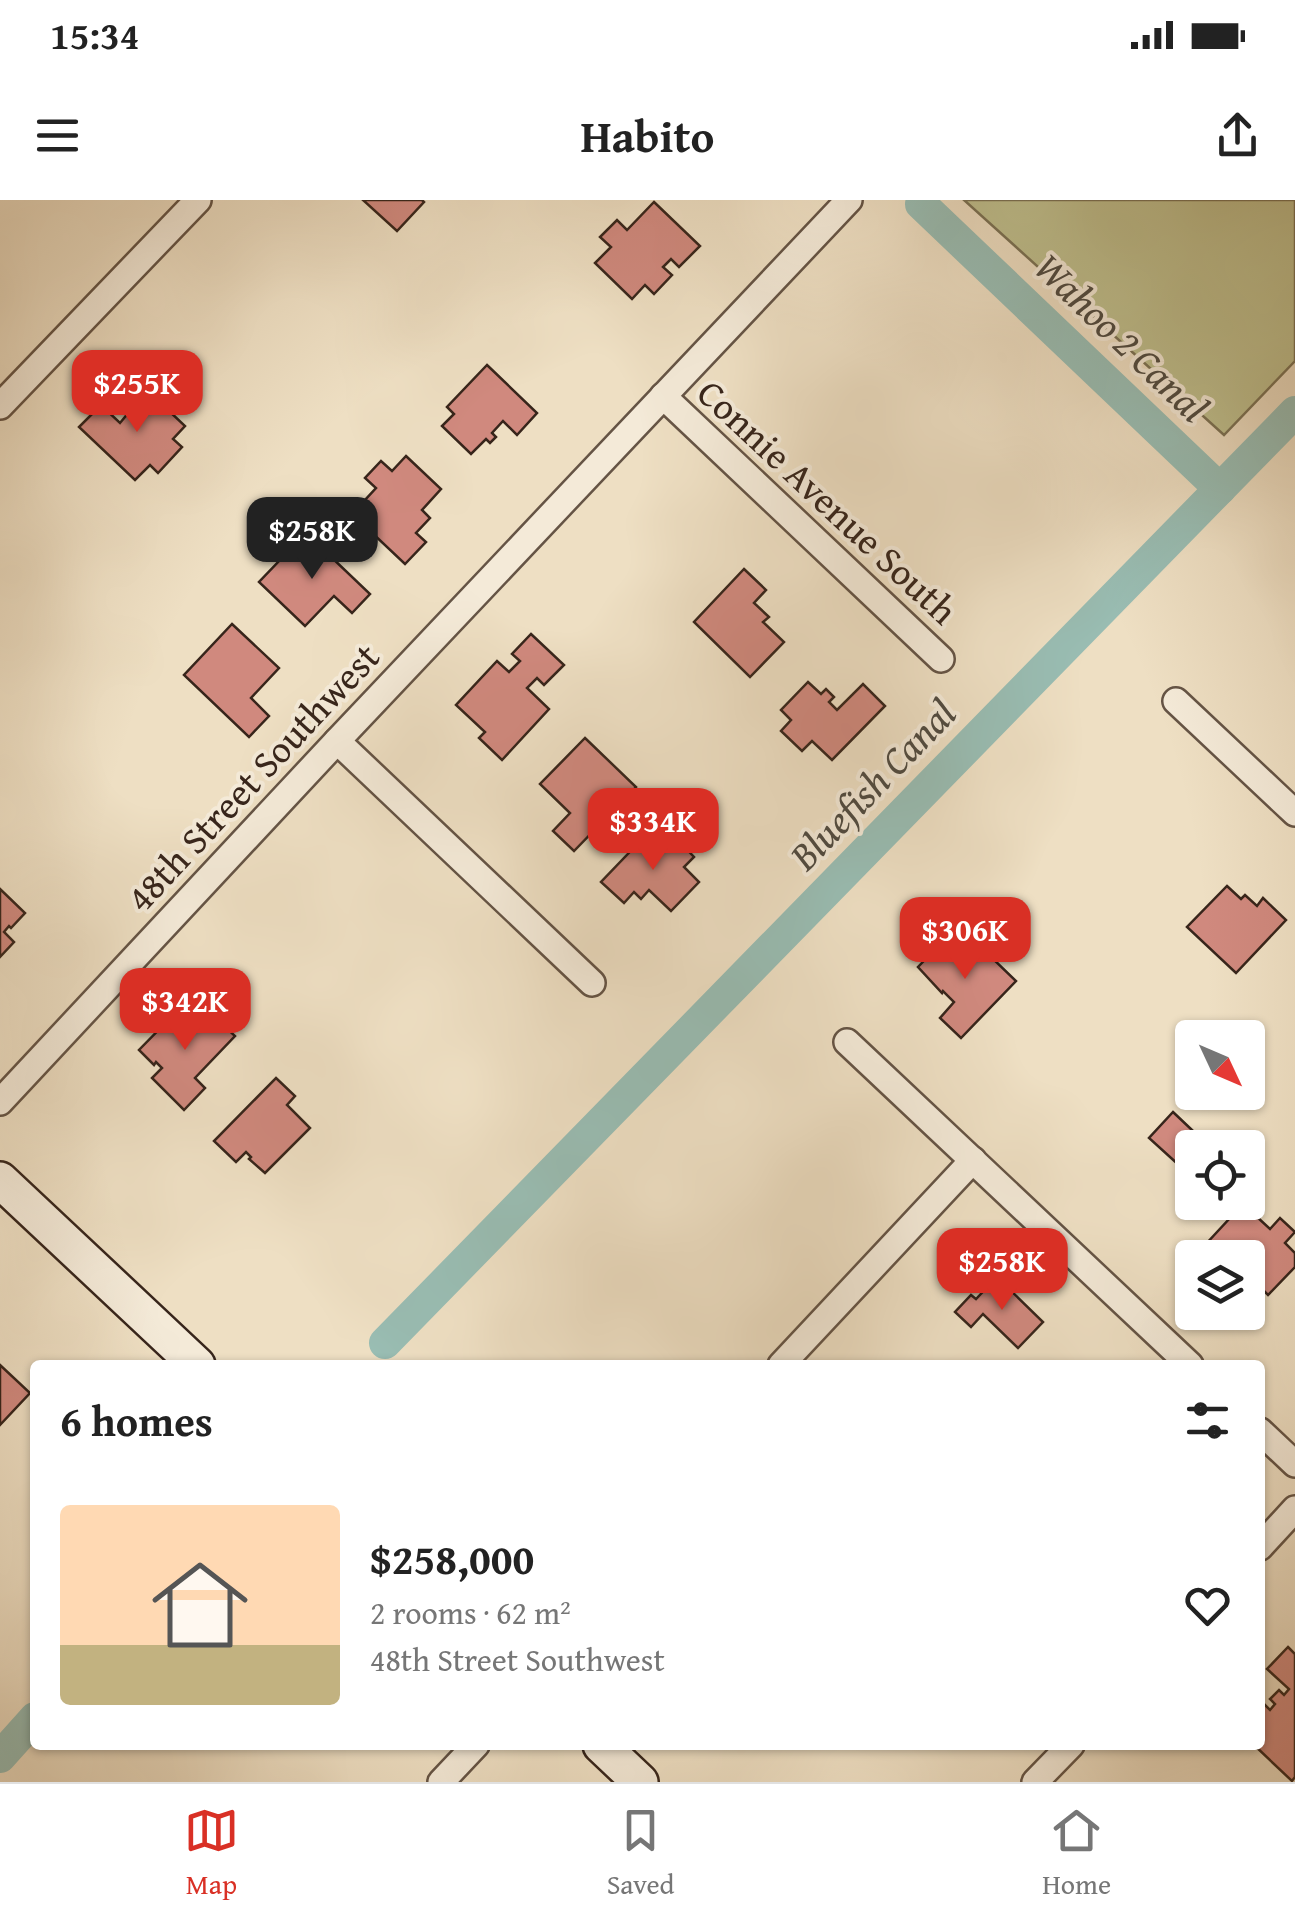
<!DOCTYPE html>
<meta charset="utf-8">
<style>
:root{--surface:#fff;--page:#f2f2f2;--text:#222;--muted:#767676;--line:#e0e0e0;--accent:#d93025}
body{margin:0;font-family:"Gentium Book Plus",serif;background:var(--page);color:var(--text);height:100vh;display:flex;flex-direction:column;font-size:38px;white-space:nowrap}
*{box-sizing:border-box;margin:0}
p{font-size:32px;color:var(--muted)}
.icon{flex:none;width:55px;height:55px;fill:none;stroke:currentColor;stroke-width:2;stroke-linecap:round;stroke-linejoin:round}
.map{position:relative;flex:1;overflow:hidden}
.panel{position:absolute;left:30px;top:1160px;width:1235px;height:390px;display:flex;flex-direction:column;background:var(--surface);border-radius:10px;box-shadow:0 2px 8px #0004}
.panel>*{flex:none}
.needle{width:65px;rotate:134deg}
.fabs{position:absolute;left:1175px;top:820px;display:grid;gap:20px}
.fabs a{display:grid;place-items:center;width:90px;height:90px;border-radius:10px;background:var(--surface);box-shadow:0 2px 8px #0004;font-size:50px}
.price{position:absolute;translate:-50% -85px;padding:0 22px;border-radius:20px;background:var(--accent);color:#fff;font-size:32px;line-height:65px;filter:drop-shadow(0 2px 5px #0008)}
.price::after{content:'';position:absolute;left:50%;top:60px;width:30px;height:22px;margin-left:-15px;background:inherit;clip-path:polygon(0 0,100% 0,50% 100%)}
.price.selected{background:#222;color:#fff}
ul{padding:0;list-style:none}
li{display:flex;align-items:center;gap:30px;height:250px;padding:0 30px}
li span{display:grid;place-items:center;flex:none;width:280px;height:200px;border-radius:10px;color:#555}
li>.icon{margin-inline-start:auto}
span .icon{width:120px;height:120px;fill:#fffc;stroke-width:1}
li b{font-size:42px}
h2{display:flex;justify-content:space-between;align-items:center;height:120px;padding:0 30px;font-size:42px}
.status{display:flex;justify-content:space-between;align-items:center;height:70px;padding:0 50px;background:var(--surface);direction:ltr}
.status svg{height:28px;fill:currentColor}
header{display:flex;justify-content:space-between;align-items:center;height:130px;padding:0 30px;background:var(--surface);font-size:45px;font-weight:700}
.tab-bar{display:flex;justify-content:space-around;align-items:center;height:140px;border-top:2px solid var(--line);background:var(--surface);font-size:28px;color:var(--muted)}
.tab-bar a{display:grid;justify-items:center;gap:5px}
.tab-bar .selected{color:var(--accent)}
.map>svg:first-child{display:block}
.green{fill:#bfc08f;stroke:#7b7255;stroke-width:2.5}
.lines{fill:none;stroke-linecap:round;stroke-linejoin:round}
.canal{stroke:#99bdb3;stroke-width:32}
.building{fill:#d0897e;stroke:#37251b;stroke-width:2.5}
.street-casing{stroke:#655445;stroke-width:30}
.secondary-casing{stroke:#37251b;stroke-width:40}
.street{stroke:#f4ead8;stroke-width:25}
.secondary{stroke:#f4ead8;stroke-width:35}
.labels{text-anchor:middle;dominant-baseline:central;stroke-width:8;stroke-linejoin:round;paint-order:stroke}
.street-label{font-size:38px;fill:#37251b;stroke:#f4ead8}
.water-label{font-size:40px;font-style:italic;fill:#504b41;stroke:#f4ead8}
</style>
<div class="status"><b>15:34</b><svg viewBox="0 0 49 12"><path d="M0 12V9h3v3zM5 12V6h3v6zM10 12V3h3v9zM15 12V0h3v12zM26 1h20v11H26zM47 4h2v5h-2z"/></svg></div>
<header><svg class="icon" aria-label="menu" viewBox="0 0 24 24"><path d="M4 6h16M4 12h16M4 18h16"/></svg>Habito<svg class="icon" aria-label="share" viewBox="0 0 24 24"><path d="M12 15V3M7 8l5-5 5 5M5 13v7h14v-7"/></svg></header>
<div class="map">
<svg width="1295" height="1582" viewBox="0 0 1295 1582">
<rect width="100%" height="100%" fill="#eedfc3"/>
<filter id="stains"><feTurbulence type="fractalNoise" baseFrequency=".002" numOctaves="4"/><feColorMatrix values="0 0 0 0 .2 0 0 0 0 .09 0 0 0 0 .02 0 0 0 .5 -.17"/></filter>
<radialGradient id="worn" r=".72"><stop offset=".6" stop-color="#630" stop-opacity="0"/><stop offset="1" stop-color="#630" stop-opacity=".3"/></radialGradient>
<polygon class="green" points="964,0 1295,0 1295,161 1224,235"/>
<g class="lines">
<g class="canal">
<polyline points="921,4 1220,289"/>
<polyline points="385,1143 1295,212"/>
<polyline points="0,1557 35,1518"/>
</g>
</g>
<g class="building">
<polygon points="363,0 422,0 424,2 397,31"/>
<polygon points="654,2 700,46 679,67 671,59 663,67 672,75 654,94 645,85 632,99 595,63 611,47 600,37 617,20 627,30"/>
<polygon points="487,165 537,213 517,235 503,221 492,233 496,237 490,243 486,239 471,254 442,226 454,214 447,207"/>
<polygon points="149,192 185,226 173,239 182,247 158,273 150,265 135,280 79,227 101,205 120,223 129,212 124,207 132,199 138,204"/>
<polygon points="406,256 441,289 422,310 430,318 416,333 426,342 405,364 352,314 376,288 365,278 381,261 392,271"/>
<polygon points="306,333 370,394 352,413 334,396 305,426 259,382"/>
<polygon points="744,369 766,390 754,403 769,417 763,422 784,442 750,477 694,422"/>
<polygon points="232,424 279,468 251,498 269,516 249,537 184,475"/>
<polygon points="531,434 564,465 544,485 537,478 527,488 549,509 502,560 479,538 485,532 456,505 497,461 509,472 520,461 512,454"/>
<polygon points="808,482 821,494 826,489 834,497 829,502 837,510 863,484 885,506 832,560 812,541 802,551 781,531 791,520 781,510"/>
<polygon points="585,538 636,587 574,651 553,631 570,613 540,584"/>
<polygon points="648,633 667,651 678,640 694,657 684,667 699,682 671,711 649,690 641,699 634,692 624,703 601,682"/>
<polygon points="1227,686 1241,699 1245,695 1257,706 1263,698 1286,720 1236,773 1187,727"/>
<polygon points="0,689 25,713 11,728 9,726 4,732 14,742 0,757"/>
<polygon points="952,732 980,759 986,752 1016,781 961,838 940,818 954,802 943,791 942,793 918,767"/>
<polygon points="184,804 208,826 216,818 235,836 195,878 205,888 184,910 152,878 162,868 156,862 154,865 139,850"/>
<polygon points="276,878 295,896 287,905 310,928 265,973 249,959 251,957 246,952 236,962 214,941"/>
<polygon points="1173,912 1211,948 1192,948 1192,981 1190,984 1177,972 1181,967 1149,938"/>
<polygon points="1243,1004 1270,1029 1280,1018 1295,1032 1285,1043 1295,1053 1295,1067 1268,1095 1248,1075 1248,1058 1193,1058"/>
<polygon points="995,1079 1001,1085 1003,1083 1043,1122 1018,1148 983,1114 971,1127 955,1112 971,1095 976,1099"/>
<polygon points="0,1165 30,1193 0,1225"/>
<polygon points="1288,1447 1295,1454 1295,1577 1292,1581 1254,1545 1260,1545 1260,1500 1270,1510 1275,1504 1270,1499 1279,1490 1284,1495 1289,1489 1267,1469"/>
</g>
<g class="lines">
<g class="street-casing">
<g id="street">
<polyline points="663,196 941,459"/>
<polyline points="0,206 198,0"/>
<polyline points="1176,501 1295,613"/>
<polyline points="337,541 592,783"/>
<polyline points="847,842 1190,1165"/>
<polyline points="0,902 337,541 849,0"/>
<polyline points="781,1165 973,960"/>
<polyline points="1260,1231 1295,1264"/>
<polyline points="1260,1347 1295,1309"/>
<polyline points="441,1582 476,1545"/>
<polyline points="1035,1582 1071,1545"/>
</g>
</g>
<g class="secondary-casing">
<g id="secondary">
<polyline points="0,980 197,1165"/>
<polyline points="601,1545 640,1582"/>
</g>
</g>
<use href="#street" class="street"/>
<use href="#secondary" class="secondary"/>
</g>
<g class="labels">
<g class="street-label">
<text transform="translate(828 301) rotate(43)">Connie Avenue South</text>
<text transform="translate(252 577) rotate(-47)">48th Street Southwest</text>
</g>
<g class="water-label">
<text transform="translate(1122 137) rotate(44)">Wahoo 2 Canal</text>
<text transform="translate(872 584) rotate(-46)">Bluefish Canal</text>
</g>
</g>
<rect width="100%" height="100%" filter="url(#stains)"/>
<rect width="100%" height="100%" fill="url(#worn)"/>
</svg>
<div class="fabs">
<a><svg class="needle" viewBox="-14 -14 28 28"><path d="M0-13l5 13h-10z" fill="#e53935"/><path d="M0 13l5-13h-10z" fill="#767676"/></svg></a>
<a><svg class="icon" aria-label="locate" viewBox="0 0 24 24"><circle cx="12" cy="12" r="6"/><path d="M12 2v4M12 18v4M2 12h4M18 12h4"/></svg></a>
<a><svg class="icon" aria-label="layers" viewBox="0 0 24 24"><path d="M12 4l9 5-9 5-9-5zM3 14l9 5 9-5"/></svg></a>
</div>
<b class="price" style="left:137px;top:235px">$255K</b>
<b class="price selected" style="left:312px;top:382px">$258K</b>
<b class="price" style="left:653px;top:673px">$334K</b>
<b class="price" style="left:965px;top:782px">$306K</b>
<b class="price" style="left:185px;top:853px">$342K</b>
<b class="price" style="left:1002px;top:1113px">$258K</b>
<section class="panel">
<h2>6 homes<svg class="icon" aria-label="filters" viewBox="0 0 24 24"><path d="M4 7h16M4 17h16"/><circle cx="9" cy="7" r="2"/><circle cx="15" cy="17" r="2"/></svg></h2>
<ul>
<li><span style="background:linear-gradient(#ffd9b3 70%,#c2b280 0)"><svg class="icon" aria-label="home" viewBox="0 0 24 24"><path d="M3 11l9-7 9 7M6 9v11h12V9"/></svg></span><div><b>$258,000</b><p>2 rooms · 62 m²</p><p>48th Street Southwest</p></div><svg class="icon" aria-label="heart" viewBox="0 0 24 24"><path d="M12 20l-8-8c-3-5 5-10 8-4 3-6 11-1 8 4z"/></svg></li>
</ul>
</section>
</div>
<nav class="tab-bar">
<a class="selected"><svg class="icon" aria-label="map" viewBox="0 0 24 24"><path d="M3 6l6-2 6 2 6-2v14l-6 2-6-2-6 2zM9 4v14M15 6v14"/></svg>Map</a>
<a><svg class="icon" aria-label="saved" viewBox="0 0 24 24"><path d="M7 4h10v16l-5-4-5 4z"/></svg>Saved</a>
<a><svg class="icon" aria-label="home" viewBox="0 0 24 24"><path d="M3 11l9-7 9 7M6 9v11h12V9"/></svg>Home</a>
</nav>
